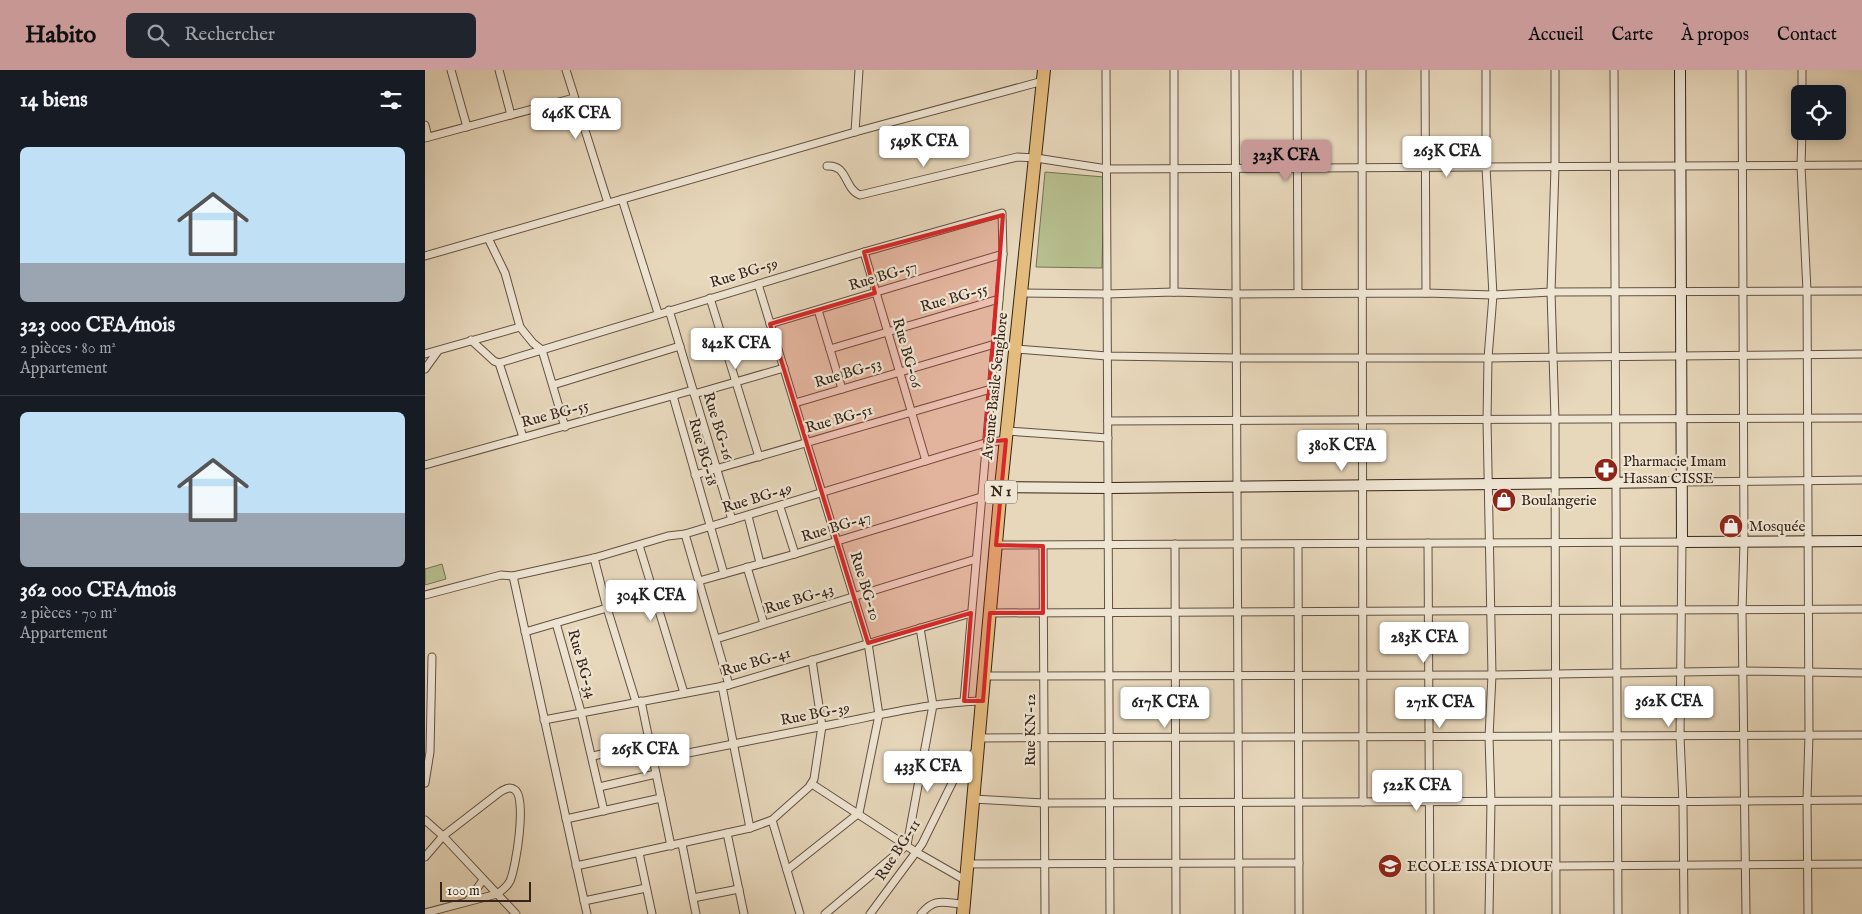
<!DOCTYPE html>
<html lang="fr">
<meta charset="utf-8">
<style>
:root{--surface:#171b24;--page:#20242c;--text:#f1f3f6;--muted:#9ea1a6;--line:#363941;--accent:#c59692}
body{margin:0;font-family:"IM FELL English",serif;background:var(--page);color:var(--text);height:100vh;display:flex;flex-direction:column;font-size:19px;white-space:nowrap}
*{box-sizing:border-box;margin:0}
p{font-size:16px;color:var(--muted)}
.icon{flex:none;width:28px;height:28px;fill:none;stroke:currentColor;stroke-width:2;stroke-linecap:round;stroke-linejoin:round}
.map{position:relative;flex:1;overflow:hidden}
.drawer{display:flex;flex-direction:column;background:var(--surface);width:425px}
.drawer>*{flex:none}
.controls{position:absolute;left:1366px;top:15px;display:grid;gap:10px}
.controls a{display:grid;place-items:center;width:55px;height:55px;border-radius:8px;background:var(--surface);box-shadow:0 2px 12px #0003;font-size:25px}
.scale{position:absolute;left:15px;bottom:12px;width:91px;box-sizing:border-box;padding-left:5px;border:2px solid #362419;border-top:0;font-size:14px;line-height:18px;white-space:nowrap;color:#362419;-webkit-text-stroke:4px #efe5d3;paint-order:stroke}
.price{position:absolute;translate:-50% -42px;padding:0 11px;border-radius:5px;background:#fff;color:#222;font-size:16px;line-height:32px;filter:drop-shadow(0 1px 2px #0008)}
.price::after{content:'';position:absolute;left:50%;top:30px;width:15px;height:11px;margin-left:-8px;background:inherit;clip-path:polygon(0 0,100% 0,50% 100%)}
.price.selected{background:var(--accent);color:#111}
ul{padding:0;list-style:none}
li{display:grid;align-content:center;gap:10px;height:265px;padding:0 20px}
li+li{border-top:1px solid var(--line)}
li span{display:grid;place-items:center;height:155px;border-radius:8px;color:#555}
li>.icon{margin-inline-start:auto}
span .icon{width:90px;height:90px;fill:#fffc;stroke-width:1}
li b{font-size:21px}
h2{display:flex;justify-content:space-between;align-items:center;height:60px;padding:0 20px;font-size:21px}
header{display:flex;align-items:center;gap:30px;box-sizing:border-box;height:70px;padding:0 25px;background:var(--accent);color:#111}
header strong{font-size:24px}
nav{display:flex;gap:28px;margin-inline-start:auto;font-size:18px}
.search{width:350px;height:45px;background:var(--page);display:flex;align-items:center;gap:12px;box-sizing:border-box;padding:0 18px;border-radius:8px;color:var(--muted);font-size:19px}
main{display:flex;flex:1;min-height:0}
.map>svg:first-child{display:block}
.green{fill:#b7be8f;stroke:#767154}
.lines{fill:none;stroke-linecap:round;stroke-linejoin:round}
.street-casing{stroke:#625142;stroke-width:9}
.secondary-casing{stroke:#362419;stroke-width:12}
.highway-casing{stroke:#362419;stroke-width:14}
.street{stroke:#efe5d3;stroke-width:7}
.secondary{stroke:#efe5d3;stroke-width:10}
.highway{stroke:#e4bc7e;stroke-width:12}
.marked{fill:#d62828;fill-opacity:0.2;stroke:#d62828;stroke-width:4;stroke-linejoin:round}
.labels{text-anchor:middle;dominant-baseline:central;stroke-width:4.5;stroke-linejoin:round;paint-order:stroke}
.shield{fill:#efe5d3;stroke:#6e5e51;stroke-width:1}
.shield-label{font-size:14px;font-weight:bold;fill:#362419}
.street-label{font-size:15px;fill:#362419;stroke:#efe5d3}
.poi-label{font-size:15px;fill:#362419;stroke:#efe5d3;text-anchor:start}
</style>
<header>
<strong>Habito</strong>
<div class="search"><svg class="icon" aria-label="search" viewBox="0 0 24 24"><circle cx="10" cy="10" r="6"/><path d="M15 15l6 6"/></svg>Rechercher</div>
<nav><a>Accueil</a><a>Carte</a><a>À propos</a><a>Contact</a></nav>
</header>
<main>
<section class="drawer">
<h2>14 biens<svg class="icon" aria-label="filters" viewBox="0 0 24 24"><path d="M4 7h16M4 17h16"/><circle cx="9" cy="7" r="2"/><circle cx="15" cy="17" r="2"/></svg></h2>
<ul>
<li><span style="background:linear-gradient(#bfe0f5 75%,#9aa5b1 0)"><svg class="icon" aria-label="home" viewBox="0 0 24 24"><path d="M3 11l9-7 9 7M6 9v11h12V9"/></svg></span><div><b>323 000 CFA/mois</b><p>2 pièces · 80 m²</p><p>Appartement</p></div></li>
<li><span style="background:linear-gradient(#bfe0f5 65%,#9aa5b1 0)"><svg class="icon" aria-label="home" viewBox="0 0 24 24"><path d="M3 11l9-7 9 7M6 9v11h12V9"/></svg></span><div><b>362 000 CFA/mois</b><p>2 pièces · 70 m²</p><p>Appartement</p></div></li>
</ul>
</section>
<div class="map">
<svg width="1437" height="844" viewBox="0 0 1437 844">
<rect width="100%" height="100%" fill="#e7d7bb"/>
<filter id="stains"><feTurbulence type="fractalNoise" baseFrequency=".004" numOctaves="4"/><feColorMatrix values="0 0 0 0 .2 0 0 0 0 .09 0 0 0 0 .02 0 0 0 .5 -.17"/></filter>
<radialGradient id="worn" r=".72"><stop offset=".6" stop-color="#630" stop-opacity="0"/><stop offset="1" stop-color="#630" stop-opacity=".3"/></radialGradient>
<g class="green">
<polygon points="620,102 679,107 677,198 611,197"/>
<polygon points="17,494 21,509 0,515 0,499"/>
</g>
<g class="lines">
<g class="street-casing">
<g id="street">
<polyline points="26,0 42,57"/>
<polyline points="74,0 86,45"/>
<polyline points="141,0 183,133"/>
<polyline points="681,0 685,844"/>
<polyline points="749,0 749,222"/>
<polyline points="810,0 814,844"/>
<polyline points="872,0 873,223"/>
<polyline points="937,0 938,732"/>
<polyline points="1000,0 1001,223"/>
<polyline points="1061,0 1061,97 1068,225 1063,288 1062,350 1067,605 1064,667 1066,732 1064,844"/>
<polyline points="1130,0 1130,97 1126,222 1130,349 1131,844"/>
<polyline points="1189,0 1193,844"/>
<polyline points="1317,0 1319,472 1317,541 1321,844"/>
<polyline points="1377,24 1377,0"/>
<polyline points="0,55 3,67"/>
<polyline points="1377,61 1376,96 1382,221 1384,665 1382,730 1383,844"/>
<polyline points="430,62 434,0"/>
<polyline points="0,68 149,28"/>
<path d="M402,96C423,94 419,119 435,125L592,87L611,88L682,99L1437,95"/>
<polyline points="197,129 233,243"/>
<polyline points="63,168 80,203 95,257 108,273 117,280 140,357"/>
<polyline points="439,182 501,391"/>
<polyline points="0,186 430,62 618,11"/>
<polyline points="333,214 443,573 454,645 434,743 362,800"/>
<polyline points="596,223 682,224 749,222 811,224 1001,223 1068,225 1126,222 1437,221"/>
<polyline points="285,228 334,387"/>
<polyline points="244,240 307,450"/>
<polyline points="393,240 417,319"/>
<polyline points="345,254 578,184"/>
<polyline points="46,270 69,291 74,293 98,367"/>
<polyline points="405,279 574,229"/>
<polyline points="591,279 682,286 812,288 1063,288 1437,284"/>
<polyline points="0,284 95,257"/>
<polyline points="74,293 439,182 577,143 578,184 539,631"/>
<polyline points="0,299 13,281"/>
<polyline points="128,315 255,276"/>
<polyline points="269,324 359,298"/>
<polyline points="248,326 299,504"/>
<polyline points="370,333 570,274"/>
<polyline points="683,351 1437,348"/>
<polyline points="582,361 683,368"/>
<polyline points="0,395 268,320"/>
<polyline points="270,405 566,319"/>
<polyline points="1257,412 1437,410"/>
<polyline points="355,437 370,484"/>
<polyline points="323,446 335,493"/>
<polyline points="260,464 304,615"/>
<polyline points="1003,473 1005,844"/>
<polyline points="750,474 751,844"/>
<polyline points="873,474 874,844"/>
<polyline points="214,475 259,623"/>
<polyline points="571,475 1257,472 1255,667 1258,733 1259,844"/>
<polyline points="618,476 620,844"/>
<polyline points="169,488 182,538 211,632"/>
<polyline points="322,497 339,554"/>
<polyline points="88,506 162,844"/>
<polyline points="274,511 370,484 556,427"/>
<polyline points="0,525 76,505 88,506 169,488 243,466 260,464 560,373 581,370"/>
<polyline points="565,543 1437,539"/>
<polyline points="131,553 156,642 179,741"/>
<polyline points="100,562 182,538"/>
<polyline points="291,569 551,489"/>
<polyline points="560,606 1067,605 1319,601 1437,603"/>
<polyline points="297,616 325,758"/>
<polyline points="216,631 246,776"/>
<polyline points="119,650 304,615 546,543"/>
<polyline points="554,668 1437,665"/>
<polyline points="168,686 225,673"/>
<path d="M228,690C292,677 355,665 419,652C464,643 511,632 558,631"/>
<polyline points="0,713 5,682 7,587"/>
<polyline points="387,714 491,782 540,810"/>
<polyline points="174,717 231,704"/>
<path d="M548,729L619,733L1193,731C1274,733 1355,730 1437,730"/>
<polyline points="141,749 236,728"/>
<polyline points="0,750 18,766 91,844"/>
<polyline points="347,750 375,844"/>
<polyline points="302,763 319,844"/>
<polyline points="257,774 271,844"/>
<polyline points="214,783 227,844"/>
<path d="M0,787L18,766L75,722C80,719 85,716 90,720C102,728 91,798 85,811C82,817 78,820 72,824L0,843"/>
<polyline points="541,794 874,793"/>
<polyline points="151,796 325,758 347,750 384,717 389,709 397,656 387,590"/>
<polyline points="1004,797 1437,794"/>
<polyline points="268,828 314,819"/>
<polyline points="43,831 58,810"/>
<polyline points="159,831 221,818"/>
<polyline points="400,844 482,775 508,635 495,558"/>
<polyline points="445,844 497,774 534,699 540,691 552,680"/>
<path d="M496,844C510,827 519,833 538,834"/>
</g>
</g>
<g class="secondary-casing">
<g id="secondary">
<polyline points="1255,0 1257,472 1437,471"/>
<polyline points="576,417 684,418 1257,412"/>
</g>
</g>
<g class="highway-casing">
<polyline id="highway" points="538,844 576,417 619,0"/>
</g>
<use href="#street" class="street"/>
<use href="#secondary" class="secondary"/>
<use href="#highway" class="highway"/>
</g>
<path class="marked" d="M578,145L560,372L581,370L571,475L618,476V543H565L558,631H539L546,543L443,573L345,254L450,223L439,182Z"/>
<defs>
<g id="pharmacy-disc" transform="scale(1.25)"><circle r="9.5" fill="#8f2418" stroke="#efe5d3"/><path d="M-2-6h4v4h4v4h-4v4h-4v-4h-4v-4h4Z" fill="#fff"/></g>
<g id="shop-disc" transform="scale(1.25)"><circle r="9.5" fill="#8f2418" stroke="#efe5d3"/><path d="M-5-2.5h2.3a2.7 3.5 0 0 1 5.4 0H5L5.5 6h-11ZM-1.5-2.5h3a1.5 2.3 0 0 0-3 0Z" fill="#fff"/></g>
<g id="school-disc" transform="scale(1.25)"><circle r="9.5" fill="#8f2418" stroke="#efe5d3"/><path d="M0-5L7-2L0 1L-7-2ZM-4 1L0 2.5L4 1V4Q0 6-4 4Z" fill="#fff"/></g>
</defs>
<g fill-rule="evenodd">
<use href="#pharmacy-disc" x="1181" y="400"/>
<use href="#shop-disc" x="1079" y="430"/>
<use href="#shop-disc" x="1306" y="456"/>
<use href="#school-disc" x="965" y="796"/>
</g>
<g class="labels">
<rect class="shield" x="560" y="410.5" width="32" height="23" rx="4"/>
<g class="shield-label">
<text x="576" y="422">N 1</text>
</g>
<g class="street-label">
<text transform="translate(319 203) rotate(-17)">Rue BG-59</text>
<text transform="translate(458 206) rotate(-17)">Rue BG-57</text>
<text transform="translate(529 228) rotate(-16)">Rue BG-55</text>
<text transform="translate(482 283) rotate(74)">Rue BG-06</text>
<text transform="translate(423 303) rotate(-17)">Rue BG-53</text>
<text transform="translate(570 316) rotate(-84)">Avenue Basile Senghore</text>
<text transform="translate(130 344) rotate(-15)">Rue BG-55</text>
<text transform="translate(414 349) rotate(-16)">Rue BG-51</text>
<text transform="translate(293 356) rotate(73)">Rue BG-16</text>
<text transform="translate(278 382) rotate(74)">Rue BG-18</text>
<text transform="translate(332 428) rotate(-17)">Rue BG-49</text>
<text transform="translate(411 457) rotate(-17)">Rue BG-47</text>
<text transform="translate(440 516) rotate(73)">Rue BG-10</text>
<text transform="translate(374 529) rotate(-17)">Rue BG-43</text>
<text transform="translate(331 592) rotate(-16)">Rue BG-41</text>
<text transform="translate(157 594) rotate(74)">Rue BG-34</text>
<text transform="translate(390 644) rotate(-11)">Rue BG-39</text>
<text transform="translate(605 660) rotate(-90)">Rue KN-12</text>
<text transform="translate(473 780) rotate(-57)">Rue BG-11</text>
</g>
<g class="poi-label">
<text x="1198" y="391">Pharmacie Imam<tspan x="1198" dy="17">Hassan CISSE</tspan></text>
<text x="1096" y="430">Boulangerie</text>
<text x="1324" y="456">Mosquée</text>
<text x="982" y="796">ECOLE ISSA DIOUF</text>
</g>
</g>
<rect width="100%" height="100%" filter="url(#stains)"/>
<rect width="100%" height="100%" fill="url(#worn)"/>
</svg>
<div class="controls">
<a><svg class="icon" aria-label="locate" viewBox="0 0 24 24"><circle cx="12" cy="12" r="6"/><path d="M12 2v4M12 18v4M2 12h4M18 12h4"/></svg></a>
</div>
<div class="scale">100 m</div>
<b class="price" style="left:151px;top:70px">646K CFA</b>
<b class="price" style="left:499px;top:98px">549K CFA</b>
<b class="price" style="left:1022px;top:108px">263K CFA</b>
<b class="price selected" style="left:861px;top:112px">323K CFA</b>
<b class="price" style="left:311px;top:300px">842K CFA</b>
<b class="price" style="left:917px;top:402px">380K CFA</b>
<b class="price" style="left:226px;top:552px">304K CFA</b>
<b class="price" style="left:999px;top:594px">283K CFA</b>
<b class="price" style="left:1244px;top:658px">362K CFA</b>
<b class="price" style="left:740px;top:659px">617K CFA</b>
<b class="price" style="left:1015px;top:659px">271K CFA</b>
<b class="price" style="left:220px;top:706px">265K CFA</b>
<b class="price" style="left:503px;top:723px">433K CFA</b>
<b class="price" style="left:992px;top:742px">522K CFA</b>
</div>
</main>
